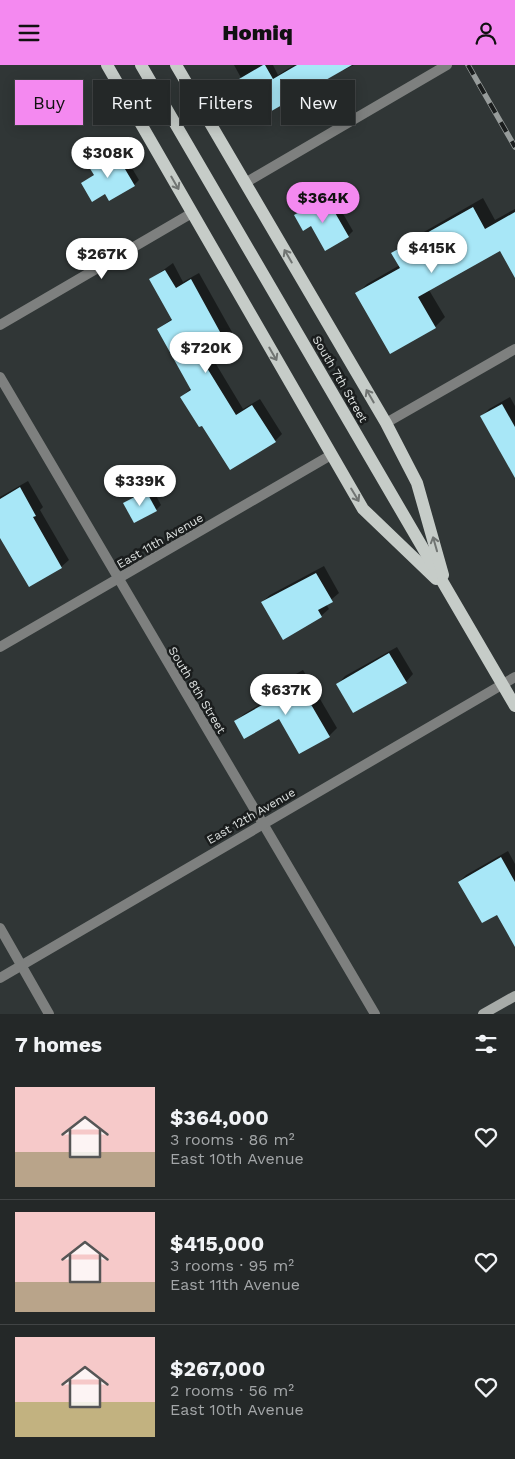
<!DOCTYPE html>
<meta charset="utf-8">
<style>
:root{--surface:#242828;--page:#2c3030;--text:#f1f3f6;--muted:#a3a6a8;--line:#414445;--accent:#f489f0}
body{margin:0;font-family:"Work Sans",sans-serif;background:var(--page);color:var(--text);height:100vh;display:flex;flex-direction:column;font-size:19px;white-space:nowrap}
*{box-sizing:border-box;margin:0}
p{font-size:16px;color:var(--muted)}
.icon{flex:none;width:28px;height:28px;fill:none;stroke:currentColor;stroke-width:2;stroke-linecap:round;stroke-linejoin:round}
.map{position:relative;height:949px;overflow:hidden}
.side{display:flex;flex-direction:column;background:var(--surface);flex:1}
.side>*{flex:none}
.hud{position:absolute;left:15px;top:15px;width:485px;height:45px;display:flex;gap:10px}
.price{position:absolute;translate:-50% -42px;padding:0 11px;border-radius:18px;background:#fff;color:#222;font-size:16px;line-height:32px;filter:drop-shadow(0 1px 2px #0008)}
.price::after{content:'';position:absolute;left:50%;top:30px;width:15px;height:11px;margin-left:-8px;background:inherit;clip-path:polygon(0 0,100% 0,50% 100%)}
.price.on{background:var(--accent);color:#111}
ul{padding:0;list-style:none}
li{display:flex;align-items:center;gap:15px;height:125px;padding:0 15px}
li+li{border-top:1px solid var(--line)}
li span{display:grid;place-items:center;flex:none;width:140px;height:100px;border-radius:0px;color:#555}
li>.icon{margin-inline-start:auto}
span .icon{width:60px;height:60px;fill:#fffc;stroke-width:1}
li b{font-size:21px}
h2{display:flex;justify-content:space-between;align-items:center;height:60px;padding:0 15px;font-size:21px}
.chip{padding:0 18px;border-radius:0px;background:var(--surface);box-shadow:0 2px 12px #0003,0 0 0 1px var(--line);font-size:18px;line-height:45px}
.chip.on{background:var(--accent);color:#111}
header{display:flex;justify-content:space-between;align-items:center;height:65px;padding:0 15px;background:var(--accent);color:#111;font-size:22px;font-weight:800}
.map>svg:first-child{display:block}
.shadow{fill:#0007}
.building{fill:#a8e7f7}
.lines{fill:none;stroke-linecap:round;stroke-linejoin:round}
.street{stroke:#7e807f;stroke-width:10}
.secondary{stroke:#a7aba8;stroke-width:10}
.primary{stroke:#c6ccc8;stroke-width:12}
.rail-casing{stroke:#979c9b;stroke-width:5.5}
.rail{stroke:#1a1d1d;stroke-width:4;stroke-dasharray:11;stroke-linecap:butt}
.oneway{stroke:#707472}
.labels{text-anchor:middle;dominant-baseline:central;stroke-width:5;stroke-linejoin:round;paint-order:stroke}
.street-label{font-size:12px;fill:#dce0df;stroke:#1a1d1d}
</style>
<header><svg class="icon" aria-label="menu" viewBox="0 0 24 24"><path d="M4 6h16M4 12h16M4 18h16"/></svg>Homiq<svg class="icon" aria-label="person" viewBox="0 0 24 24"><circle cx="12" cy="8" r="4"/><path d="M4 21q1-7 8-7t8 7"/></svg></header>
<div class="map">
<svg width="515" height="949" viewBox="0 0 515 949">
<rect width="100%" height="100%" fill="#303636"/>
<g class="shadow">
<polygon points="234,0 273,0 278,10 294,0 354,0 344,5 343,4 262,51"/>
<polygon points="120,83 139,115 134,120 105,127 83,118 95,109 91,102 96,97"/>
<polygon points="331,128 353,166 348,171 312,159 295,150"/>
<polygon points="483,133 495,155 515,144 515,210 500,184 429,225 445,252 435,262 357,229 367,219 400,200 393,188 403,179"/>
<polygon points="173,198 183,217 199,208 232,267 225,275 207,284 243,344 260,334 282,369 275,376 202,359 182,332 191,323 158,264 173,253 151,214"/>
<polygon points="510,332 515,341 515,410 481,352 489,344"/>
<polygon points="28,416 43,442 40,445 69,495 61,502 0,471 0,432"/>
<polygon points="151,421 161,440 156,445 124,438"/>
<polygon points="324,501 339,528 326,539 329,544 321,551 262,537 270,530"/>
<polygon points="397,582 413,609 406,617 338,619 345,611"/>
<polygon points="303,605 337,663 329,671 280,652 236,656 244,649 262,638 259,633 267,625"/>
<polygon points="508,786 515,799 515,880 497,848 459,817 466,810"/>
</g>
<g class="building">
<polygon points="263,0 265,0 273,14 297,0 352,0 261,52 239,14"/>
<polygon points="115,87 135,121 109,136 105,129 92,137 81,118 94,110 89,102"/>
<polygon points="326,132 349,172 325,186 311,161 303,166 294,150"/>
<polygon points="473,142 485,164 515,147 515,213 500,186 418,232 436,263 390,289 355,228 400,203 391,188"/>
<polygon points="165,205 176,223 191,214 225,276 199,290 236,350 252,340 276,377 230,405 202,361 199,362 180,332 191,325 157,264 172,255 149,214"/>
<polygon points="502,339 515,362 515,413 480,351"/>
<polygon points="20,422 36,451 33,452 62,503 29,522 0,473 0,434"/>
<polygon points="146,426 157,446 134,458 123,438"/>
<polygon points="316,508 333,537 318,545 322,552 283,575 261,537"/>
<polygon points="389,588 407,618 353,648 336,619"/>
<polygon points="295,612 330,672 299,689 279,654 244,674 234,656 262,640 258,633"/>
<polygon points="501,792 515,817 515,882 497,850 482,858 458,817"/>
</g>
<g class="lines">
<g class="street">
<polyline points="245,118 447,0"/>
<polyline points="0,260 192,148"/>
<polyline points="0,312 375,949"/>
<polyline points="386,358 515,284"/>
<polyline points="0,582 331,390"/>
<polyline points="0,863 49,949"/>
<polyline points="0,913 515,612"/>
</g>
<polyline class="secondary" points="483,949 515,931"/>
<g class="primary">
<polyline points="107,0 363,444 436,514"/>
<polyline points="141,0 515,641"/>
<polyline points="176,0 386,358 417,418 443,510"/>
</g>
<g class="rail-casing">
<polyline id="rail" points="468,0 515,82"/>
</g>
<use href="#rail" class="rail"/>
</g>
<defs><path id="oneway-shaft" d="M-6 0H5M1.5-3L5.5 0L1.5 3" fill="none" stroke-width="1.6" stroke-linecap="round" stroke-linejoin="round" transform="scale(1.25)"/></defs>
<g class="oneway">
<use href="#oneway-shaft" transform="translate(175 118) rotate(60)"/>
<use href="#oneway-shaft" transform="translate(288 191) rotate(-120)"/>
<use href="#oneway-shaft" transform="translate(273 289) rotate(60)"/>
<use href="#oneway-shaft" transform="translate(370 331) rotate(-120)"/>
<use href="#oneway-shaft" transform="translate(355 430) rotate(59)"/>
<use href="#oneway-shaft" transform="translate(435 479) rotate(-106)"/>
</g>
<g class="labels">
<g class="street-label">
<text transform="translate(340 314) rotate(60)">South 7th Street</text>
<text transform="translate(160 476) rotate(-30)">East 11th Avenue</text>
<text transform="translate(197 625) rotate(59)">South 8th Street</text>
<text transform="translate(251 751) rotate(-30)">East 12th Avenue</text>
</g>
</g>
</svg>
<b class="price" style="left:108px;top:114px">$308K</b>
<b class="price on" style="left:323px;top:159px">$364K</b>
<b class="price" style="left:432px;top:209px">$415K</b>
<b class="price" style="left:102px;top:215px">$267K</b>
<b class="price" style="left:206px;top:309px">$720K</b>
<b class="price" style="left:140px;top:442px">$339K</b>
<b class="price" style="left:286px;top:651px">$637K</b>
<div class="hud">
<a class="chip on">Buy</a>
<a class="chip">Rent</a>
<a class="chip">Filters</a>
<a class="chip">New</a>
</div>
</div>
<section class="side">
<h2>7 homes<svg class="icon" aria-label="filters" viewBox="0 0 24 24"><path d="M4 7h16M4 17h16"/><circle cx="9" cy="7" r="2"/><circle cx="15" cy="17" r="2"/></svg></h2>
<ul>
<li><span style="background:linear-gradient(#f6c9c9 65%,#b9a48a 0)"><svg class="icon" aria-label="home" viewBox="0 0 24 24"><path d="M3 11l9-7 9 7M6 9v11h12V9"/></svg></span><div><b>$364,000</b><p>3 rooms · 86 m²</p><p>East 10th Avenue</p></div><svg class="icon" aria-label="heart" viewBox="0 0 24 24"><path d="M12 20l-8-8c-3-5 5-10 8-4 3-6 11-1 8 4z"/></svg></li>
<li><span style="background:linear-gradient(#f6c9c9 70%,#b9a48a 0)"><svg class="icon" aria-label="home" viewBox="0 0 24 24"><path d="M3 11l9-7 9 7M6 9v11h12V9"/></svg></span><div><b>$415,000</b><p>3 rooms · 95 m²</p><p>East 11th Avenue</p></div><svg class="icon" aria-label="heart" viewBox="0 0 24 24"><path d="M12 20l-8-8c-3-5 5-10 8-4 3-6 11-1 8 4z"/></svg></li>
<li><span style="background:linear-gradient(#f6c9c9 65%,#c2b280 0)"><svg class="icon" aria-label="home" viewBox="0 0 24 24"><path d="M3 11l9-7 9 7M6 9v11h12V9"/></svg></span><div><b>$267,000</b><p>2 rooms · 56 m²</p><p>East 10th Avenue</p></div><svg class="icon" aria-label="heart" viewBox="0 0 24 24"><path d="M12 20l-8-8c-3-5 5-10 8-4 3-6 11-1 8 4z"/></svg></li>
</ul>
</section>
